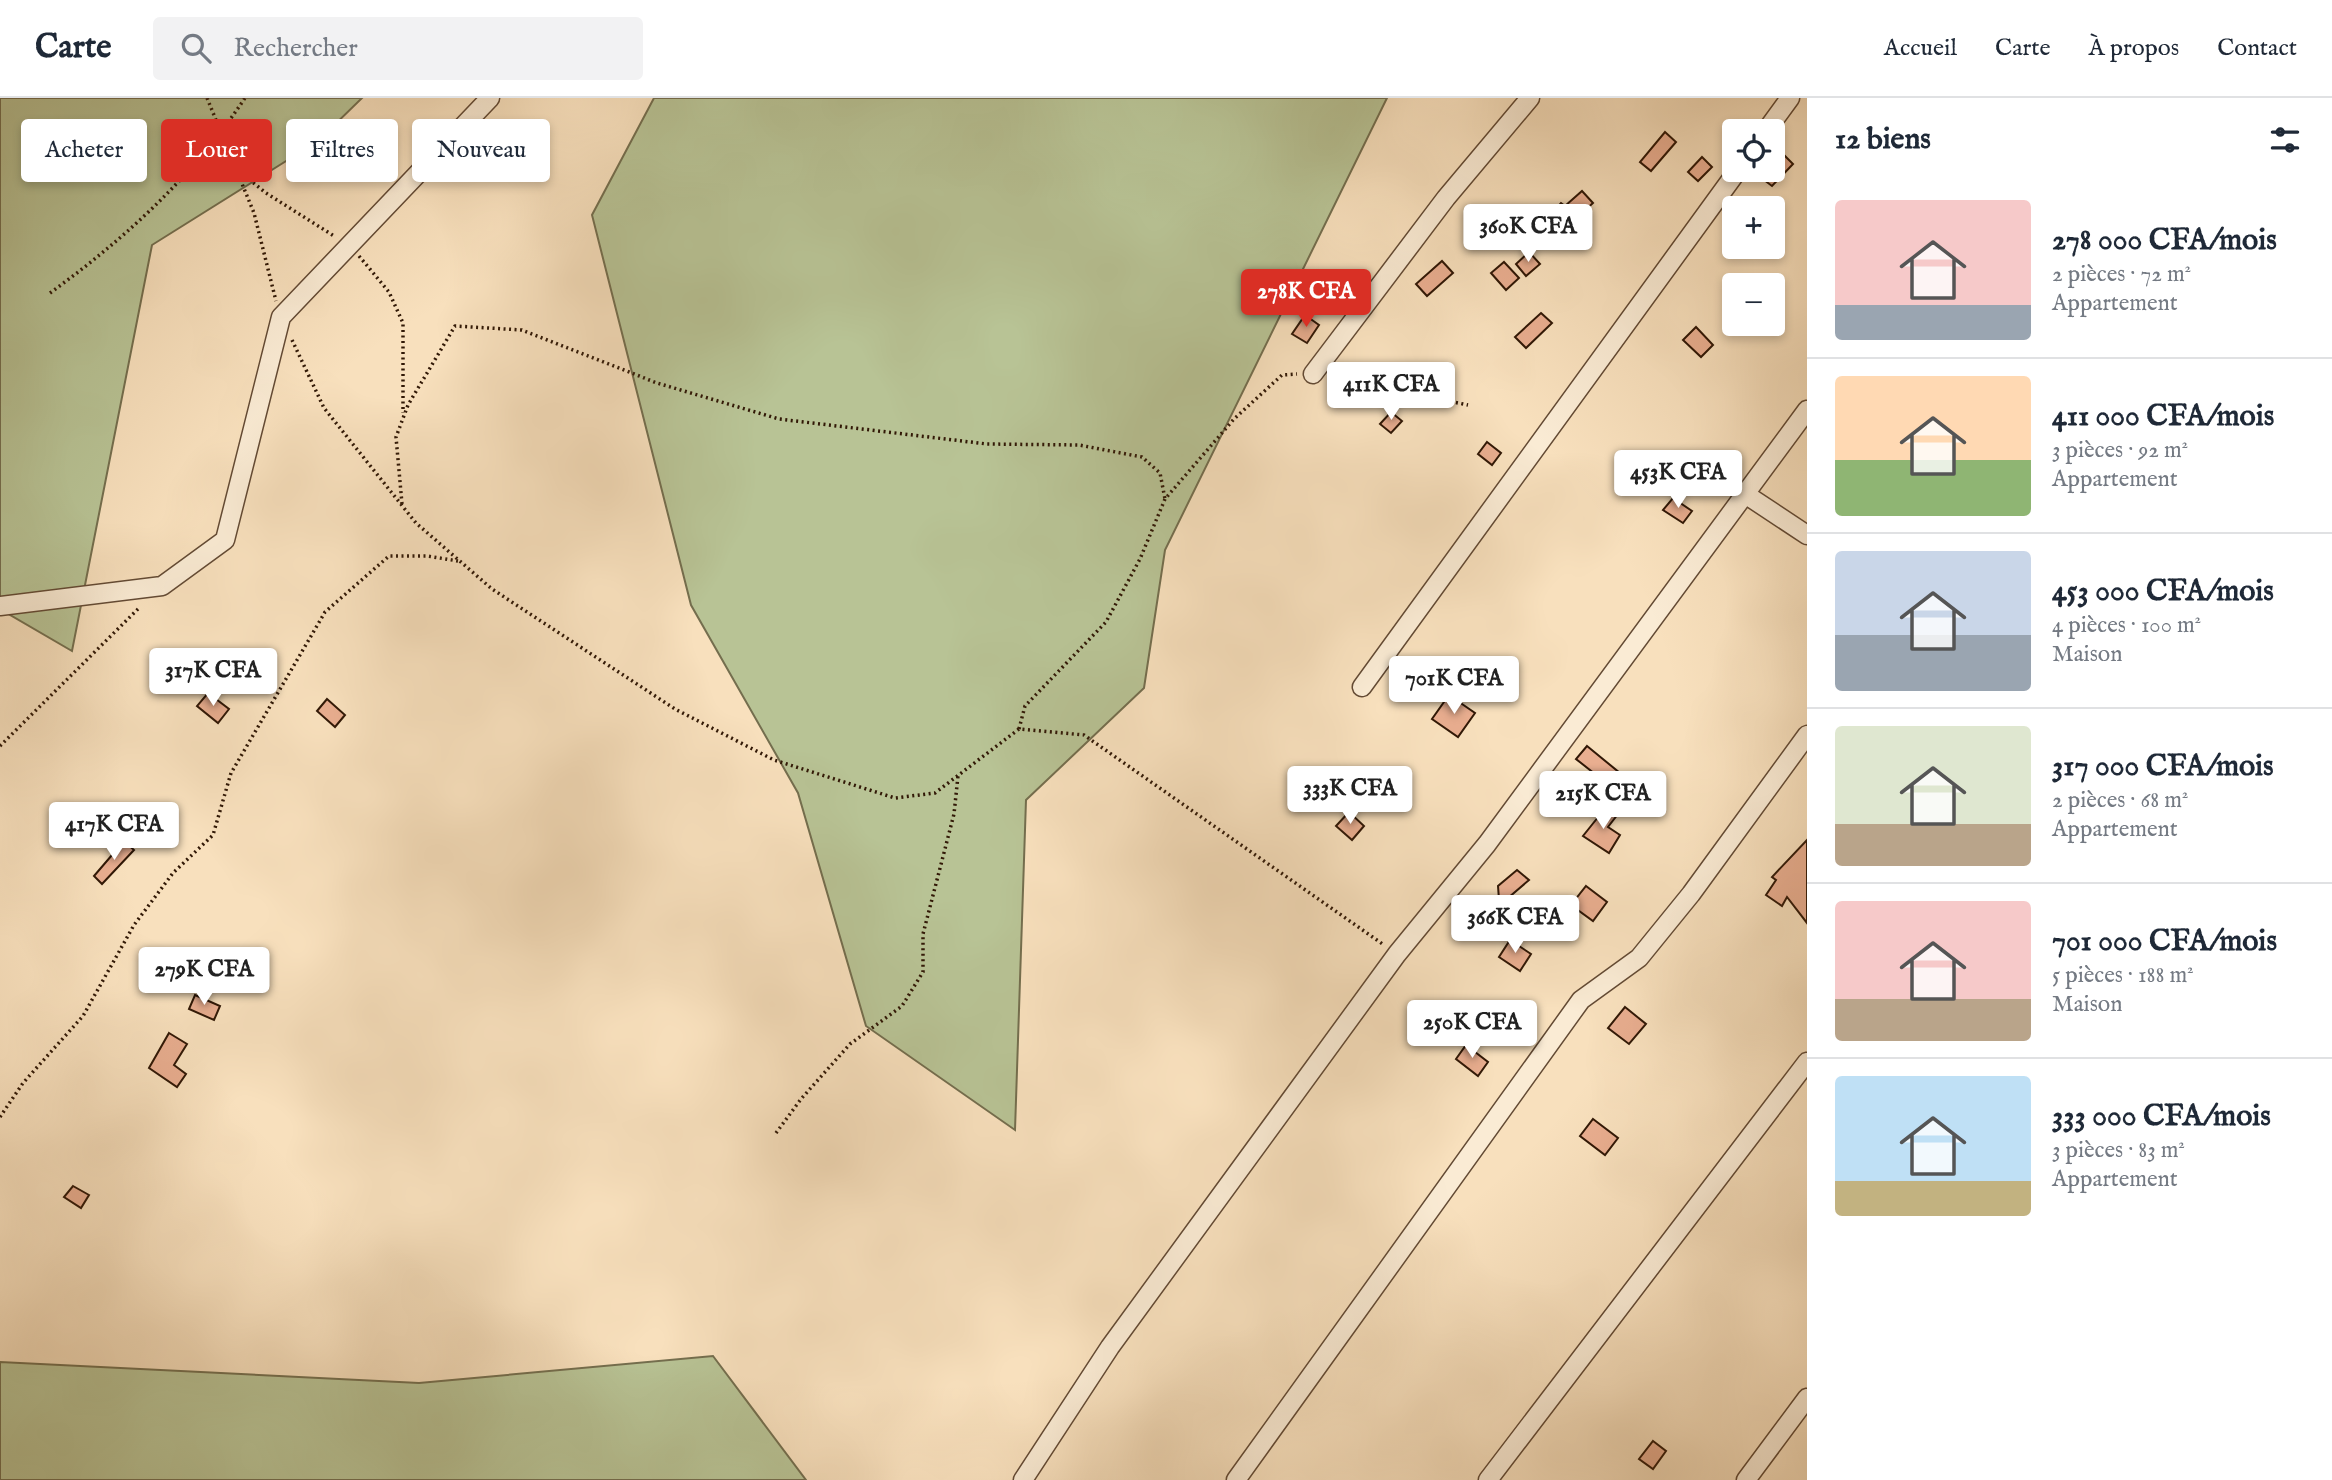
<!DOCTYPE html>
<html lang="fr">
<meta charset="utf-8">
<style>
:root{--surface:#fff;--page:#f2f2f3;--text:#1f2937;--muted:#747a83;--line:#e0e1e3;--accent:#d93025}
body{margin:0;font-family:"IM FELL English",serif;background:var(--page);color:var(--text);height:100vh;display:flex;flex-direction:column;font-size:26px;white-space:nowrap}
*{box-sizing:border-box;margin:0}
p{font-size:23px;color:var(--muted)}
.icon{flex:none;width:38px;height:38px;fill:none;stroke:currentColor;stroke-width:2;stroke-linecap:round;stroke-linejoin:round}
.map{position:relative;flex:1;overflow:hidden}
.side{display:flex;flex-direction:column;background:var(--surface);width:525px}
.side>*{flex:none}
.banner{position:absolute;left:21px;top:21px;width:665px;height:63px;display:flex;gap:14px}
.tools{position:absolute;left:1722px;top:21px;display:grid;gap:14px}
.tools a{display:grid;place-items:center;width:63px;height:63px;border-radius:7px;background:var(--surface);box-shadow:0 4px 10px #0003;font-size:35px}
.price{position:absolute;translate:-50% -60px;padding:0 16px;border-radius:7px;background:#fff;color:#222;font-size:23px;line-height:46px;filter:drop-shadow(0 2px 4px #0008)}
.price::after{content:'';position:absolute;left:50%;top:42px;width:21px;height:16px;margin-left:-10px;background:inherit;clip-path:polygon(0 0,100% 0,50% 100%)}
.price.selected{background:var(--accent);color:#fff}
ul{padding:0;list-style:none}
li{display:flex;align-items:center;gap:21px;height:175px;padding:0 28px}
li+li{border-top:2px solid var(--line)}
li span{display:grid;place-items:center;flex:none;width:196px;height:140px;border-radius:7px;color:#555}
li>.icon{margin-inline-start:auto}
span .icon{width:84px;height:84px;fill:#fffc;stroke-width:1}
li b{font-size:30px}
h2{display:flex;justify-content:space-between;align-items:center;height:84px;padding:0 28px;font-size:30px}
.pill{padding:0 24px;border-radius:7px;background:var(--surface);box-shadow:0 4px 10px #0003;font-size:24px;line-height:63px}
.pill.selected{background:var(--accent);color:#fff}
header{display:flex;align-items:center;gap:42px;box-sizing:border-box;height:98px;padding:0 35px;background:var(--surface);border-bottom:2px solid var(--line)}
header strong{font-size:33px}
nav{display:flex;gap:38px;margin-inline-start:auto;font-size:24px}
.search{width:490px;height:63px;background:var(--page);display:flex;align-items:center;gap:18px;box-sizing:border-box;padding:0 24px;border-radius:7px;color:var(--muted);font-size:26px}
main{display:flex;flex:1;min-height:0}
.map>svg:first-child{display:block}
.green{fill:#b8c395;stroke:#746e4e;stroke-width:2}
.building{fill:#e9ae90;stroke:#311806;stroke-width:2}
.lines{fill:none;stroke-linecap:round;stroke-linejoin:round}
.minor-casing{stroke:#634a34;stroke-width:21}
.path{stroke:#311806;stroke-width:3.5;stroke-dasharray:2 3.5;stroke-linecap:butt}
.minor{stroke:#faebd4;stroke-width:18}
</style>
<header>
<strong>Carte</strong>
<div class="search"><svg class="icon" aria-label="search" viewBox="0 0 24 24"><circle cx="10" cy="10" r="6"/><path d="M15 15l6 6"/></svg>Rechercher</div>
<nav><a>Accueil</a><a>Carte</a><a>À propos</a><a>Contact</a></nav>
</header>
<main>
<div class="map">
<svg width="1807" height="1382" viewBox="0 0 1807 1382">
<rect width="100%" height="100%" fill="#f8e0bd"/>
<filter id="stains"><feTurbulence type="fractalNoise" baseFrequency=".00286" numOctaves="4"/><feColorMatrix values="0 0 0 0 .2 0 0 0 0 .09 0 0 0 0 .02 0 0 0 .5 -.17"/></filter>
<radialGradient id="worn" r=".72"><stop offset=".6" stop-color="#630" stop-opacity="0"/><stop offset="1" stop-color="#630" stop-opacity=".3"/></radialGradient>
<g class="green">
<polygon points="0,0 362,0 318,43 152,147 72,553 0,511"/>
<polygon points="654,0 1387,0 1165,452 1144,590 1026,702 1015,1032 866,928 798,695 691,507 592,117"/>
<polygon points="713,1258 806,1382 0,1382 0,1264 419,1285"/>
</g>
<g class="building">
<polygon points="1665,34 1676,44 1651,73 1640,64"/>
<polygon points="1773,46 1793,66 1772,88 1751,72 1773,72"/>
<polygon points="1702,59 1712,69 1698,83 1688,74"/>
<polygon points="1582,93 1593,105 1566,130 1551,116 1561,105 1565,108"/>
<polygon points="1529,154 1540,166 1526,178 1516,166"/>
<polygon points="1442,163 1453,175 1427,198 1416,186"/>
<polygon points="1504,164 1519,180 1506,192 1491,175"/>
<polygon points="1541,215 1552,225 1526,250 1515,239"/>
<polygon points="1305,217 1319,227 1307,245 1292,236"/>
<polygon points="1696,229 1713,247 1701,259 1683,242"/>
<polygon points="1391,314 1402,323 1391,335 1380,326"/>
<polygon points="1487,344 1501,355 1492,367 1478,356"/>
<polygon points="1673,400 1692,413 1683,425 1663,412"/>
<polygon points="208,595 229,611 218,625 197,608"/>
<polygon points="1449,597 1475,615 1458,639 1432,621"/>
<polygon points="327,601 345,617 335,629 317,613"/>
<polygon points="1587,648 1626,680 1613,696 1598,683 1600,680 1576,661"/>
<polygon points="1346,678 1365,688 1357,705 1337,694"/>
<polygon points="1607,708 1618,716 1608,729 1620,737 1609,755 1583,738"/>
<polygon points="1349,714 1364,728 1352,742 1336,728"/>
<polygon points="1807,742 1807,825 1787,799 1782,808 1766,797 1776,782 1772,779"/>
<polygon points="124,743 134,752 102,786 94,778"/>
<polygon points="1517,772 1529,782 1508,800 1499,802 1498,788"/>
<polygon points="1586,788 1607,804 1593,823 1571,807"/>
<polygon points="1510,842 1531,856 1520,873 1499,859"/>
<polygon points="195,897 220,908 214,922 189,911"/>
<polygon points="1625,909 1646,926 1629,946 1608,930"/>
<polygon points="169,935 187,946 174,967 186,976 177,989 149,970"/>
<polygon points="1466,947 1488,964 1478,978 1456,961"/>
<polygon points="1593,1021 1618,1040 1605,1057 1580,1038"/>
<polygon points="73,1088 89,1097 81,1110 64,1099"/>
<polygon points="1653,1343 1666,1353 1653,1371 1639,1361"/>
</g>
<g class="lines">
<g class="minor-casing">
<g id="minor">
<polyline points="1766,33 1790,0"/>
<polyline points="1313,276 1446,100 1530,0"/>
<polyline points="1745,396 1807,437"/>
<polyline points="0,508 162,488 225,442 281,219 490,0"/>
<polyline points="1362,589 1738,72"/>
<polyline points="1023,1382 1110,1249 1397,856 1487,746 1807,312"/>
<polyline points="1236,1382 1581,902 1639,860 1691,796 1807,637"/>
<polyline points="1488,1382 1807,964"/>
<polyline points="1746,1382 1807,1300"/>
</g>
</g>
<g class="path">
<polyline points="207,0 254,115 276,203"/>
<polyline points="236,71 266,95 334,138"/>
<polyline points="359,158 389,194 403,225 403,315"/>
<path d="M50,195C126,140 193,78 245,0"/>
<polyline points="292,242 324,310 416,425 492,491 675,611 774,662 895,700 935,695 1019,631 1084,637 1384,847"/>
<polyline points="1332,279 1468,307"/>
<polyline points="402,406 396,339 408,307 455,228 522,232 657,285 779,321 987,346 1079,347 1142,359 1160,375 1165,401"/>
<polyline points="1019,631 1025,608 1106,524 1140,461 1165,401 1234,321 1282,277 1297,276"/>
<polyline points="0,648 140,509"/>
<polyline points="0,1019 23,985 83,918 134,827 173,775 213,737 231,675 325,514 389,458 427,458 458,463"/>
<polyline points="776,1035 801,1001 850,946 902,908 923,874 923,836 954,716 958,678"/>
</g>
<use href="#minor" class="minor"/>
</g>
<rect width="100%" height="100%" filter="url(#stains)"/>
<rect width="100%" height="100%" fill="url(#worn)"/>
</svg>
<div class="tools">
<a><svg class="icon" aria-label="locate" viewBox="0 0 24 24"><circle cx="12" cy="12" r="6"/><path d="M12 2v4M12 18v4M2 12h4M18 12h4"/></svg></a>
<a>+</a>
<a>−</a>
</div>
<b class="price" style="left:1528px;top:166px">360K CFA</b>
<b class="price selected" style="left:1306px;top:231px">278K CFA</b>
<b class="price" style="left:1391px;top:324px">411K CFA</b>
<b class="price" style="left:1678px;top:412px">453K CFA</b>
<b class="price" style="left:213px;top:610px">317K CFA</b>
<b class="price" style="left:1454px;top:618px">701K CFA</b>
<b class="price" style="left:1350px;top:728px">333K CFA</b>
<b class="price" style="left:1603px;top:733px">215K CFA</b>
<b class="price" style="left:114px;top:764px">417K CFA</b>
<b class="price" style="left:1515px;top:857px">366K CFA</b>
<b class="price" style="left:204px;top:909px">279K CFA</b>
<b class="price" style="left:1472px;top:962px">250K CFA</b>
<div class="banner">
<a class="pill">Acheter</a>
<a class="pill selected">Louer</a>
<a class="pill">Filtres</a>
<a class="pill">Nouveau</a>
</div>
</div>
<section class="side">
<h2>12 biens<svg class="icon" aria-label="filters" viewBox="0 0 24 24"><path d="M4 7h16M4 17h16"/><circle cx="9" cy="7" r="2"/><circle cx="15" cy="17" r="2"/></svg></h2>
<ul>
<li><span style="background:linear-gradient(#f6c9c9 75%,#9aa5b1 0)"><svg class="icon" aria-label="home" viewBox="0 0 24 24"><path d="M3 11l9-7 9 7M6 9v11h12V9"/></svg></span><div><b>278 000 CFA/mois</b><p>2 pièces · 72 m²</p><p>Appartement</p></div></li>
<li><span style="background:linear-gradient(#ffd9b3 60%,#8fb573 0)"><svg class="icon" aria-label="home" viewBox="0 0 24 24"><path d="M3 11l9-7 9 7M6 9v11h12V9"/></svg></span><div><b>411 000 CFA/mois</b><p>3 pièces · 92 m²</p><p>Appartement</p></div></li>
<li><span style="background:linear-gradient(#c9d6e8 60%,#9aa5b1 0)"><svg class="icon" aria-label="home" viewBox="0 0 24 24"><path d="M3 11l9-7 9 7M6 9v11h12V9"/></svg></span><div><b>453 000 CFA/mois</b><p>4 pièces · 100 m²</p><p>Maison</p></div></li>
<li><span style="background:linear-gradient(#dfe7d0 70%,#b9a48a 0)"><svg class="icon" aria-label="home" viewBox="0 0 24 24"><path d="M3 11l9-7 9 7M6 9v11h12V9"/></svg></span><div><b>317 000 CFA/mois</b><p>2 pièces · 68 m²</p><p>Appartement</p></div></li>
<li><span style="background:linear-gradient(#f6c9c9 70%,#b9a48a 0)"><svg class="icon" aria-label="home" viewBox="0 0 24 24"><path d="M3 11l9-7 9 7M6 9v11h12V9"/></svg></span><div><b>701 000 CFA/mois</b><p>5 pièces · 188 m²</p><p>Maison</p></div></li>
<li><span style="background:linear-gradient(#bfe0f5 75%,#c2b280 0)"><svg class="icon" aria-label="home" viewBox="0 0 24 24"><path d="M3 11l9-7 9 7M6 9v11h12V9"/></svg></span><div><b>333 000 CFA/mois</b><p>3 pièces · 83 m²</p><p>Appartement</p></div></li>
</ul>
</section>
</main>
